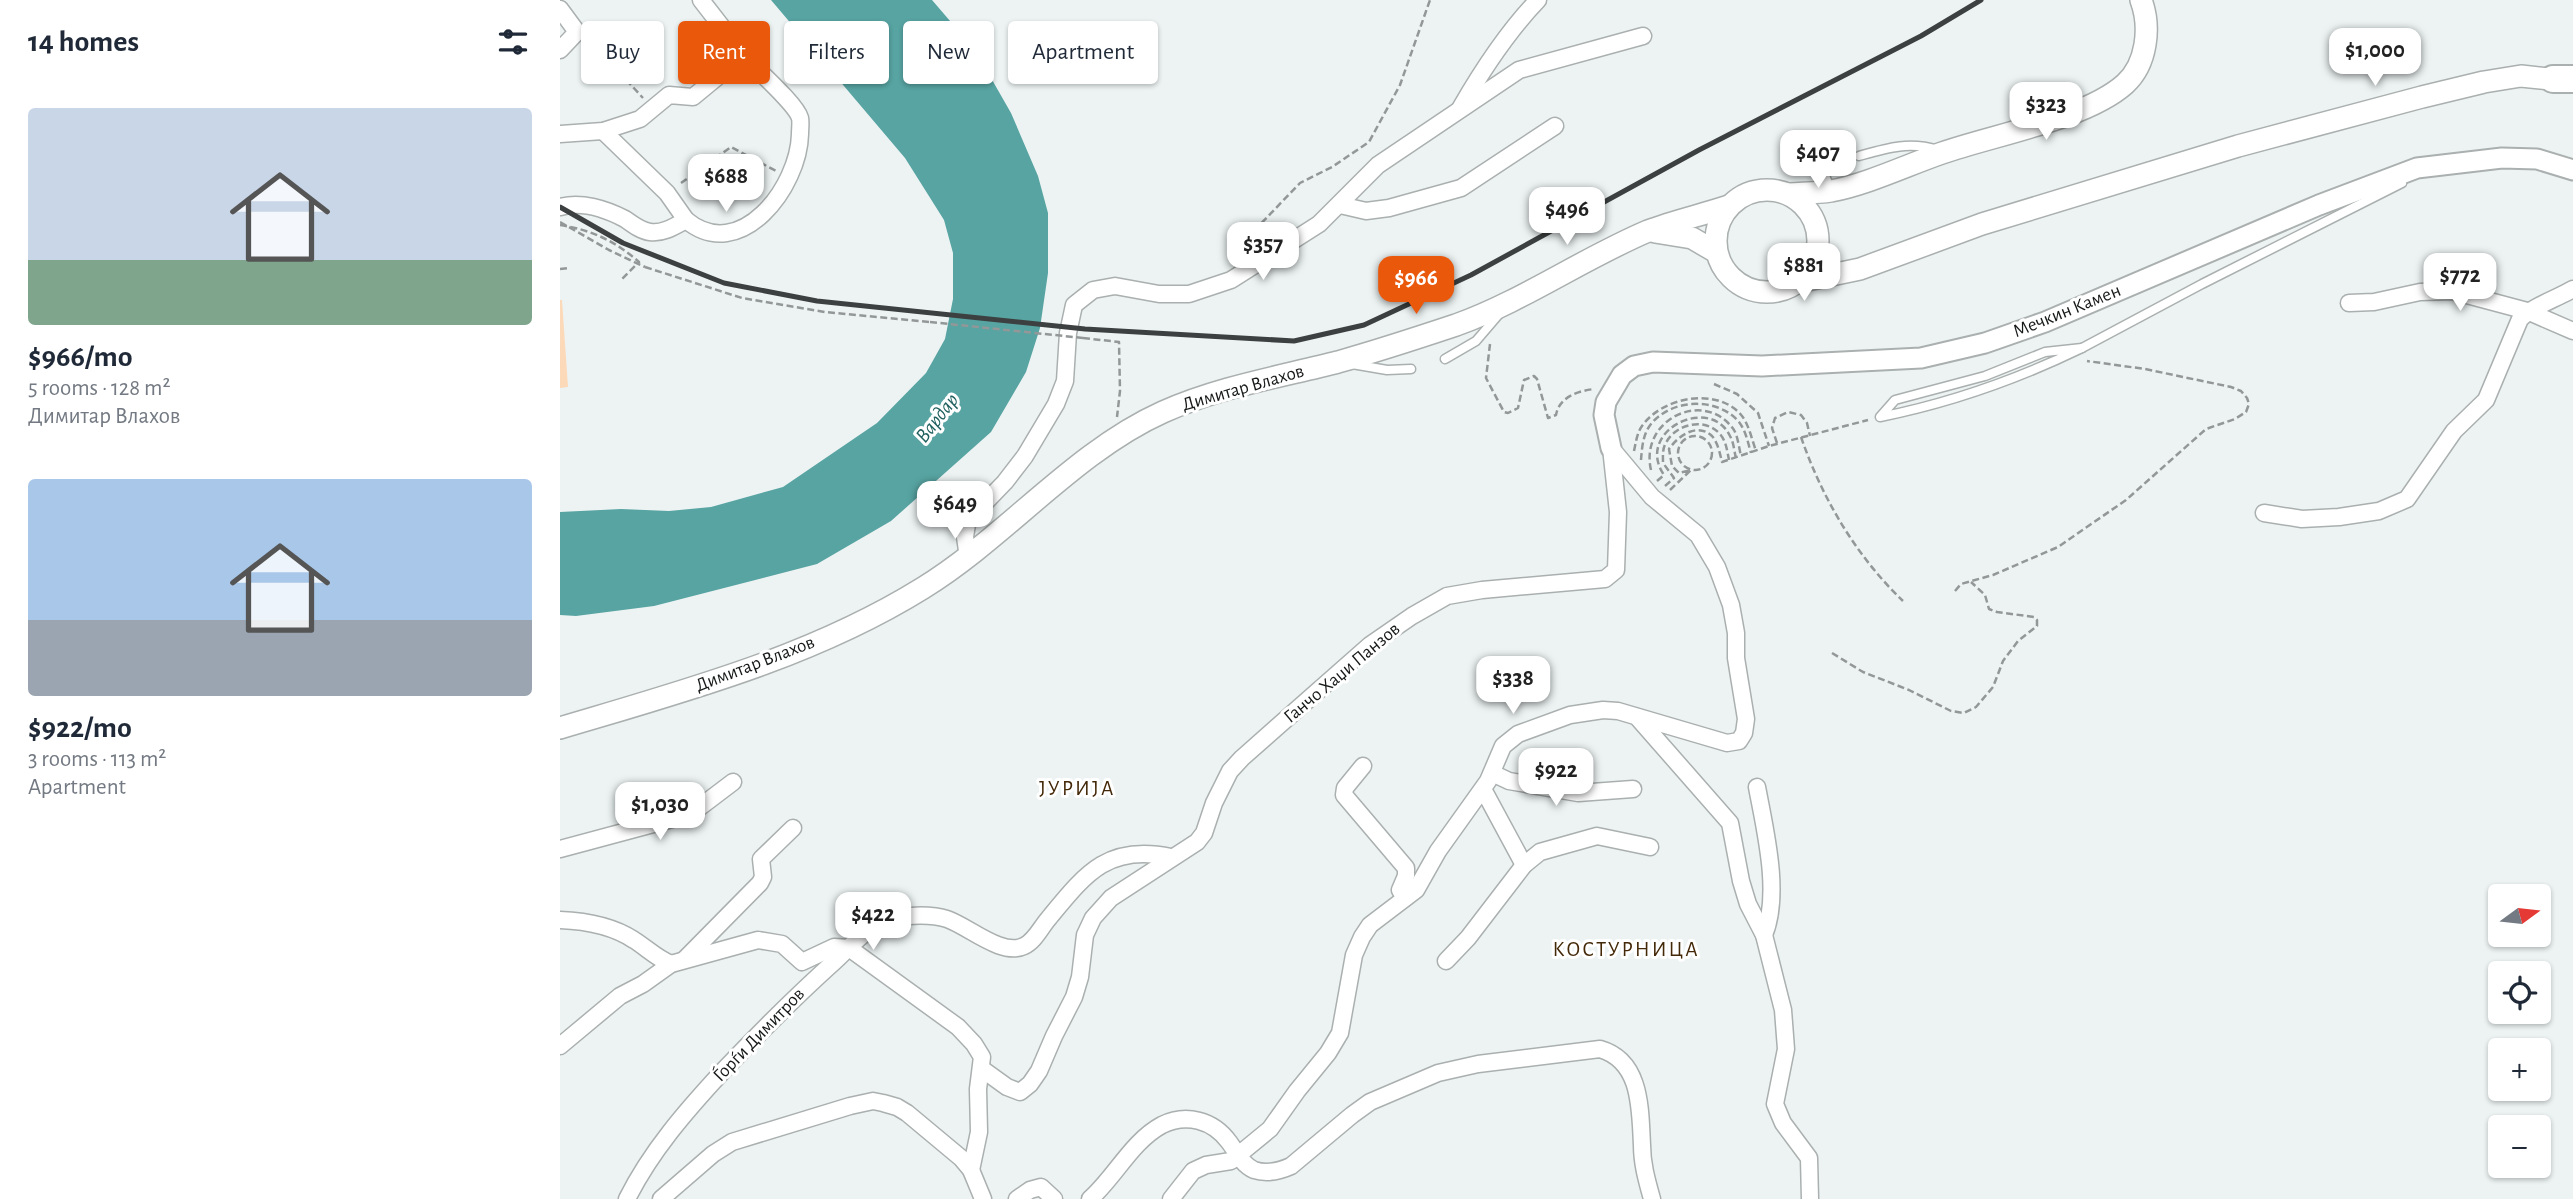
<!DOCTYPE html>
<meta charset="utf-8">
<style>
:root{--surface:#fff;--page:#f2f2f3;--text:#1f2937;--muted:#747a83;--accent:#ea580c}
body{margin:0;font-family:"Alegreya Sans",sans-serif;background:var(--page);color:var(--text);height:100vh;display:flex;flex-direction:column;font-size:26px;white-space:nowrap}
*{box-sizing:border-box;margin:0}
p{font-size:23px;color:var(--muted)}
.icon{flex:none;width:38px;height:38px;fill:none;stroke:currentColor;stroke-width:2;stroke-linecap:round;stroke-linejoin:round}
.map{position:relative;flex:1;overflow:hidden}
.sheet{display:flex;flex-direction:column;background:var(--surface);width:560px}
.sheet>*{flex:none}
.guide{position:absolute;left:21px;top:21px;width:665px;height:63px;display:flex;gap:14px}
.needle{width:46px;rotate:75deg}
.controls{position:absolute;left:1928px;top:884px;display:grid;gap:14px}
.controls a{display:grid;place-items:center;width:63px;height:63px;border-radius:7px;background:var(--surface);box-shadow:0 2px 5px #0004;font-size:35px}
.price{position:absolute;translate:-50% -60px;padding:0 16px;border-radius:14px;background:#fff;color:#222;font-size:23px;line-height:46px;filter:drop-shadow(0 2px 4px #0008)}
.price::after{content:'';position:absolute;left:50%;top:42px;width:21px;height:16px;margin-left:-10px;background:inherit;clip-path:polygon(0 0,100% 0,50% 100%)}
.price.selected{background:var(--accent);color:#fff}
ul{padding:0;list-style:none}
li{display:grid;align-content:center;gap:14px;height:371px;padding:0 28px}
li span{display:grid;place-items:center;height:217px;border-radius:7px;color:#555}
li>.icon{margin-inline-start:auto}
span .icon{width:126px;height:126px;fill:#fffc;stroke-width:1}
li b{font-size:30px}
h2{display:flex;justify-content:space-between;align-items:center;height:84px;padding:0 28px;font-size:30px}
.chip{padding:0 24px;border-radius:7px;background:var(--surface);box-shadow:0 2px 5px #0004;font-size:24px;line-height:63px}
.chip.selected{background:var(--accent);color:#fff}
main{display:flex;flex:1;min-height:0}
.map>svg:first-child{display:block}
.green{fill:#fcd9b9}
.water{fill:#57a4a2}
.lines{fill:none;stroke-linecap:round;stroke-linejoin:round}
.service-casing{stroke:#aab0af;stroke-width:11}
.minor-casing{stroke:#aab0af;stroke-width:19}
.tertiary-casing{stroke:#aab0af;stroke-width:23}
.secondary-casing{stroke:#aab0af;stroke-width:24}
.trunk-casing{stroke:#aab0af;stroke-width:30}
.path{stroke:#939797;stroke-width:2.5;stroke-dasharray:7 3.5;stroke-linecap:butt}
.service{stroke:#fff;stroke-width:8}
.minor{stroke:#fff;stroke-width:16}
.tertiary{stroke:#fff;stroke-width:19}
.secondary{stroke:#fff;stroke-width:21}
.trunk{stroke:#fff;stroke-width:26}
.rail{stroke:#3d4040;stroke-width:5}
.path-bridge{stroke:#939797;stroke-width:2.5;stroke-dasharray:7 3.5;stroke-linecap:butt}
.labels{text-anchor:middle;dominant-baseline:central;stroke-width:6;stroke-linejoin:round;paint-order:stroke}
.street-label{font-size:19px;fill:#171919;stroke:#fff}
.water-label{font-size:21px;font-style:italic;fill:#20605f;stroke:#fff}
.neighbourhood-label{font-size:21px;letter-spacing:2px;fill:#442909;stroke:#fff}
</style>
<main>
<section class="sheet">
<h2>14 homes<svg class="icon" aria-label="filters" viewBox="0 0 24 24"><path d="M4 7h16M4 17h16"/><circle cx="9" cy="7" r="2"/><circle cx="15" cy="17" r="2"/></svg></h2>
<ul>
<li><span style="background:linear-gradient(#c9d6e8 70%,#7fa58c 0)"><svg class="icon" aria-label="home" viewBox="0 0 24 24"><path d="M3 11l9-7 9 7M6 9v11h12V9"/></svg></span><div><b>$966/mo</b><p>5 rooms · 128 m²</p><p>Димитар Влахов</p></div></li>
<li><span style="background:linear-gradient(#a9c7e8 65%,#9aa5b1 0)"><svg class="icon" aria-label="home" viewBox="0 0 24 24"><path d="M3 11l9-7 9 7M6 9v11h12V9"/></svg></span><div><b>$922/mo</b><p>3 rooms · 113 m²</p><p>Apartment</p></div></li>
</ul>
</section>
<div class="map">
<svg width="2013" height="1199" viewBox="0 0 2013 1199">
<rect width="100%" height="100%" fill="#edf3f3"/>
<polygon class="green" points="0,300 2,300 8,387 0,388"/>
<polygon class="water" points="211,0 372,0 415,50 451,113 478,176 488,213 488,273 480,328 466,372 431,432 331,521 257,564 94,606 16,616 0,615 0,512 61,509 109,511 151,507 223,487 317,423 366,373 385,339 393,299 393,253 384,220 345,158"/>
<g class="lines">
<g class="service-casing">
<g id="service">
<path d="M1299,156C1327,148 1349,141 1378,150"/>
<polyline points="1264,167 1263,171 1271,190"/>
<path d="M1522,348C1458,379 1390,403 1320,417L1335,400L1425,376L1485,352Z"/>
<polyline points="1522,348 1642,284 1842,183"/>
<polyline points="885,359 916,341 940,313"/>
<polyline points="792,364 827,370 851,369"/>
</g>
</g>
<g class="minor-casing">
<g id="minor">
<polyline points="0,9 17,32 0,50"/>
<path d="M901,107C923,69 947,32 978,0"/>
<polyline points="43,131 107,193 126,220"/>
<polyline points="0,134 43,131 80,119 109,95 133,97 167,69 186,58 141,0"/>
<polyline points="780,205 806,211 829,208 901,188 995,126"/>
<path d="M0,207C21,201 46,209 65,219C72,224 81,231 90,232C103,234 115,226 126,220C180,265 239,187 240,134C240,129 241,122 240,118C236,104 198,71 186,58"/>
<polyline points="1789,303 1814,302 1860,292 1892,291 1967,311 2013,331"/>
<path d="M1704,513L1742,519L1779,517L1819,511L1847,499L1894,431L1926,400L1960,319C1973,306 1996,299 2013,289"/>
<polyline points="408,557 405,537 407,524 414,514 445,482 465,456 496,404 505,381 508,333 514,305 533,290 555,286 599,294 629,294 671,280 759,224 818,165 959,70 1083,36"/>
<polyline points="1077,717 1170,823 1181,881 1188,904 1204,935 1223,1010 1226,1049 1215,1104 1223,1123 1249,1158 1250,1199"/>
<polyline points="803,766 785,788 784,795 846,868 846,876 840,890 845,898"/>
<polyline points="932,773 949,781 1018,793 1073,789"/>
<path d="M1197,787C1205,830 1221,894 1204,935"/>
<polyline points="923,789 964,865"/>
<polyline points="0,849 123,816 140,807 173,782"/>
<path d="M0,920C25,921 53,926 74,940C87,948 96,958 111,964"/>
<polyline points="124,960 200,883 203,877 201,859 233,828"/>
<polyline points="886,961 908,938 964,865 980,852 1037,836 1090,847"/>
<polyline points="0,1046 60,996 83,984 111,964 198,940 222,944 242,962 274,947 289,948 398,1027 414,1044 422,1057 418,1089 419,1132 411,1170"/>
<polyline points="422,1069 447,1087 460,1092 470,1084 479,1071 494,1036 514,997 520,977 525,935 533,918 551,898 637,842 644,833 654,803 670,771 682,758 810,645 852,616 887,596 922,590 1045,579 1056,570 1058,512 1051,448"/>
<path d="M67,1199C91,1151 126,1111 162,1072C199,1033 235,997 275,961C291,946 313,921 334,918C349,915 372,914 387,919C408,926 442,957 464,946C475,941 481,927 489,918C526,873 548,844 611,857"/>
<polyline points="101,1199 153,1154 172,1142 290,1106 313,1101 323,1103 337,1107 347,1113 401,1158 411,1170 423,1199"/>
<polyline points="457,1199 470,1190 481,1187 494,1199"/>
<path d="M530,1199C555,1177 572,1141 602,1125C626,1113 653,1120 669,1142C676,1151 682,1165 694,1170C706,1174 720,1171 731,1166L792,1115L810,1102L878,1073L918,1064L1040,1049C1082,1061 1080,1110 1082,1145C1082,1164 1087,1181 1092,1199"/>
<polyline points="611,1199 633,1171 646,1165 671,1161 710,1129 737,1091 768,1053 780,1033 794,955 802,937 810,925 856,890 878,851 928,781 943,746 958,734 1010,715 1043,710 1058,711 1167,743 1179,741 1184,733 1186,719 1176,658 1176,633 1171,605 1157,567 1138,535 1092,497 1051,448"/>
</g>
</g>
<g class="tertiary-casing">
<polyline id="tertiary" points="1051,448 1044,415 1046,402 1062,375 1074,366 1093,362 1202,366 1361,358 1425,343 1485,322 1759,205 1857,168 1942,158 1977,159 2013,170"/>
</g>
<g class="secondary-casing">
<g id="secondary">
<circle cx="1207" cy="241" r="51"/>
<path d="M1229,194C1243,193 1258,193 1271,191C1308,184 1347,165 1382,153C1433,135 1526,119 1565,84C1587,64 1591,27 1581,0"/>
<polyline points="1095,232 1132,238 1156,252"/>
<polyline points="1238,282 1300,269 1422,224 1678,146 1862,97 1924,82 1961,76 2008,81"/>
<path d="M0,728C124,691 252,657 363,588C446,537 514,452 603,412C659,387 719,377 778,362C817,351 857,338 896,325C963,301 1022,259 1088,231C1114,221 1142,215 1169,206"/>
</g>
</g>
<g class="trunk-casing">
<polyline id="trunk" points="1993,79 2013,79"/>
</g>
<g class="path">
<polyline points="28,46 46,68 60,73 83,98"/>
<polyline points="121,183 171,147 216,171"/>
<path d="M0,225C32,230 55,241 79,262L61,280"/>
<polyline points="689,250 691,234 740,183 772,167 809,142 840,85 870,0"/>
<polyline points="85,267 182,298 265,312 370,322"/>
<polyline points="0,269 9,268"/>
<polyline points="523,338 559,342 560,391 557,417"/>
<path d="M930,344L926,378L944,412L948,413L958,408L964,380L974,376L977,379L988,418L996,415C999,397 1018,391 1034,389"/>
<polyline points="1154,384 1177,394 1198,413 1209,446"/>
<circle cx="1135" cy="453" r="17"/>
<path d="M1241,437C1262,498 1296,556 1343,601"/>
<polyline points="1217,443 1212,428 1215,418 1228,412 1241,415 1247,423 1250,436"/>
<path d="M1074,451C1076,442 1077,433 1082,426C1102,397 1158,386 1182,416C1189,425 1192,440 1196,451"/>
<path d="M1081,460C1082,447 1083,434 1091,424C1112,398 1158,397 1179,422C1186,431 1188,443 1191,453"/>
<path d="M1091,470C1079,419 1145,388 1174,430C1178,437 1179,448 1181,456"/>
<path d="M1097,481L1104,475C1074,431 1150,394 1170,436C1174,443 1174,451 1176,458"/>
<path d="M1105,486L1114,478L1103,463C1103,455 1102,448 1107,441C1117,424 1145,417 1160,434C1166,441 1167,450 1169,460"/>
<path d="M1110,490L1131,470L1119,473L1112,466L1109,449C1118,436 1137,422 1152,436C1158,443 1160,454 1162,462L1209,446L1308,420"/>
<polyline points="1395,591 1401,584 1433,575 1498,547 1566,500 1646,429 1675,419 1686,412 1689,404 1687,398 1681,391 1671,387 1585,369 1527,361"/>
<polyline points="1272,653 1303,672 1349,690 1391,711 1404,713 1416,707 1433,687 1443,661 1458,641 1477,626 1477,620 1474,617 1437,612 1429,609 1425,595 1411,582"/>
</g>
<use href="#service" class="service"/>
<use href="#minor" class="minor"/>
<use href="#tertiary" class="tertiary"/>
<use href="#secondary" class="secondary"/>
<use href="#trunk" class="trunk"/>
<polyline class="rail" points="0,207 63,243 164,283 257,301 525,329 734,341 804,325 911,275 1139,150 1361,36 1421,0"/>
<g class="path-bridge">
<polyline points="0,222 49,250 85,267"/>
<polyline points="370,322 523,338"/>
</g>
</g>
<g class="labels">
<g class="street-label">
<text transform="translate(1507 311) rotate(-22)">Мечкин Камен</text>
<text transform="translate(683 388) rotate(-16)">Димитар Влахов</text>
<text transform="translate(195 664) rotate(-21)">Димитар Влахов</text>
<text transform="translate(782 673) rotate(-40)">Ганчо Хаџи Панзов</text>
<text transform="translate(199 1035) rotate(-46)">Ѓорѓи Димитров</text>
</g>
<g class="water-label">
<text transform="translate(377 418) rotate(-52)">Вардар</text>
</g>
<g class="neighbourhood-label">
<text x="517" y="788">ЈУРИЈА</text>
<text x="1066" y="949">КОСТУРНИЦА</text>
</g>
</g>
</svg>
<div class="controls">
<a><svg class="needle" viewBox="-14 -14 28 28"><path d="M0-13l5 13h-10z" fill="#e53935"/><path d="M0 13l5-13h-10z" fill="#747a83"/></svg></a>
<a><svg class="icon" aria-label="locate" viewBox="0 0 24 24"><circle cx="12" cy="12" r="6"/><path d="M12 2v4M12 18v4M2 12h4M18 12h4"/></svg></a>
<a>+</a>
<a>−</a>
</div>
<b class="price" style="left:1815px;top:88px">$1,000</b>
<b class="price" style="left:1486px;top:142px">$323</b>
<b class="price" style="left:1258px;top:190px">$407</b>
<b class="price" style="left:166px;top:214px">$688</b>
<b class="price" style="left:1007px;top:247px">$496</b>
<b class="price" style="left:703px;top:282px">$357</b>
<b class="price" style="left:1244px;top:303px">$881</b>
<b class="price" style="left:1900px;top:313px">$772</b>
<b class="price selected" style="left:856px;top:316px">$966</b>
<b class="price" style="left:395px;top:541px">$649</b>
<b class="price" style="left:953px;top:716px">$338</b>
<b class="price" style="left:996px;top:808px">$922</b>
<b class="price" style="left:100px;top:842px">$1,030</b>
<b class="price" style="left:313px;top:952px">$422</b>
<div class="guide">
<a class="chip">Buy</a>
<a class="chip selected">Rent</a>
<a class="chip">Filters</a>
<a class="chip">New</a>
<a class="chip">Apartment</a>
</div>
</div>
</main>
